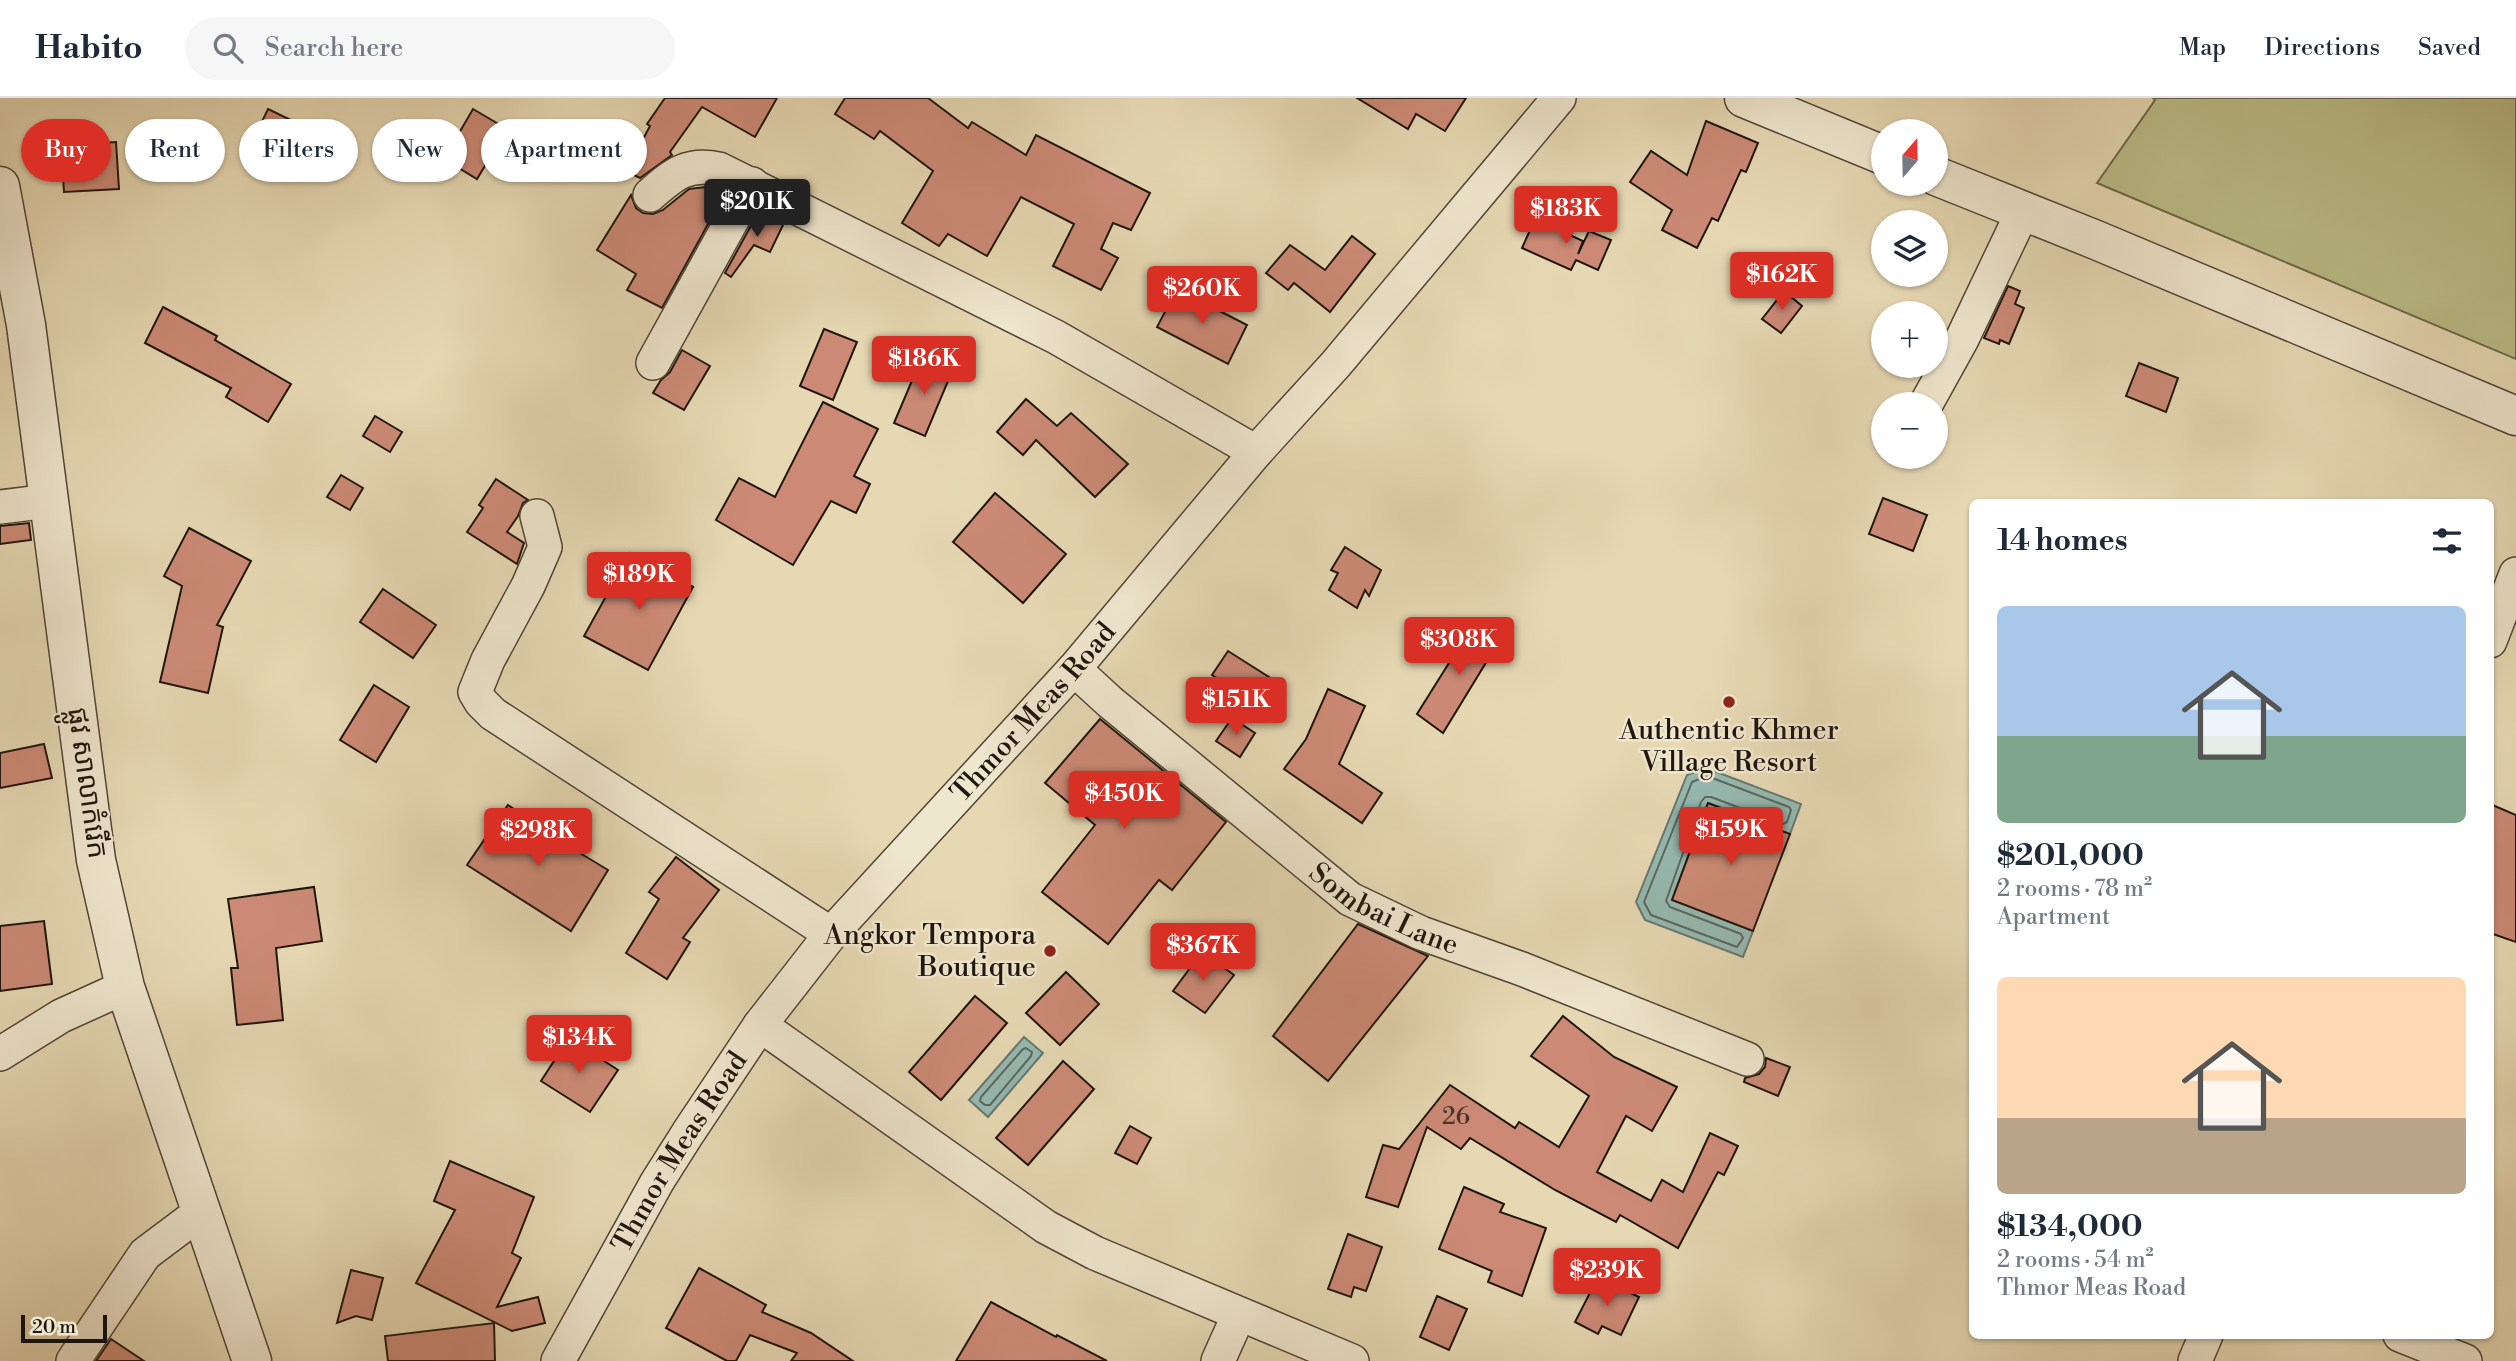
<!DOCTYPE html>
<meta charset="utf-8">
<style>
:root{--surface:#fff;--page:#f6f6f7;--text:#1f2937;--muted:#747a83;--line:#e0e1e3;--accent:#d93025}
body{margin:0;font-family:"Libre Bodoni","Noto Sans Khmer",serif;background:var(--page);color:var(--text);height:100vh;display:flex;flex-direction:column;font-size:26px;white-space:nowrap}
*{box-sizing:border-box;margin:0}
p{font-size:23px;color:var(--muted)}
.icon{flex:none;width:38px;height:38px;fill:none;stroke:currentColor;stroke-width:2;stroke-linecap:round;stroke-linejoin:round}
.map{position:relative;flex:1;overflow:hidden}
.sheet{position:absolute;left:1969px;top:401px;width:525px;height:840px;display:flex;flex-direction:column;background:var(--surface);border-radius:10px;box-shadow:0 2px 5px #0004}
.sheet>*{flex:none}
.top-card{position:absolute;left:21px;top:21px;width:665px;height:63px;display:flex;gap:14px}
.needle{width:46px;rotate:20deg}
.tools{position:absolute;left:1871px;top:21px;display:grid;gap:14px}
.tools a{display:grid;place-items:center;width:77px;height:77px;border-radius:50%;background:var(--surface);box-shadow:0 2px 5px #0004;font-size:35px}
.scale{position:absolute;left:21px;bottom:18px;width:86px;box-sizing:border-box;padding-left:7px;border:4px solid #1f160e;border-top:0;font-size:19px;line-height:24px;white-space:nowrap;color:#1f160e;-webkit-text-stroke:5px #efe6ce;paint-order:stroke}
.price{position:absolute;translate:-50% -60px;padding:0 16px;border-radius:7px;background:var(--accent);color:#fff;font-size:23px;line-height:46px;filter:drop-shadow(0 2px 4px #0008)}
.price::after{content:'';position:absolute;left:50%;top:42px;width:21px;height:16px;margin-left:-10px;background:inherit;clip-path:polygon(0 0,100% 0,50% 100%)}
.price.current{background:#222;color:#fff}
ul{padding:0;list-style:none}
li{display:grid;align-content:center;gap:14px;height:371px;padding:0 28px}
li span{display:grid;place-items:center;height:217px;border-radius:10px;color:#555}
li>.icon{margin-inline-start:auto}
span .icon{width:126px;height:126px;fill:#fffc;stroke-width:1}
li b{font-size:30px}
h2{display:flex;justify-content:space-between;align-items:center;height:84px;padding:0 28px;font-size:30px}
.pill{padding:0 24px;border-radius:32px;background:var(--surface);box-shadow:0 2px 5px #0004;font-size:24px;line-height:63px}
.pill.current{background:var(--accent);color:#fff}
header{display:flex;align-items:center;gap:42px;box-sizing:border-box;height:98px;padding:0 35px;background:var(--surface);border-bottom:2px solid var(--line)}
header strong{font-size:33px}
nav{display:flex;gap:38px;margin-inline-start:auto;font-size:24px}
.search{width:490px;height:63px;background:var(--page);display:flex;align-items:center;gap:18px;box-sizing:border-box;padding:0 24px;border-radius:38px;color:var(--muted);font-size:26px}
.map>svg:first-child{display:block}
.green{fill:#bbbd88;stroke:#6d6a4b;stroke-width:2}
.water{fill:#96b9b1;stroke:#667870;stroke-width:2}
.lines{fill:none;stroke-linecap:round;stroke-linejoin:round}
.shore{stroke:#5a6860;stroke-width:2}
.building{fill:#cc8a76;stroke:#1f160e;stroke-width:2}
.minor-casing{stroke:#514637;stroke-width:36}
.tertiary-casing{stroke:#514637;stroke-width:41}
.minor{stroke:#efe6ce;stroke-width:33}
.tertiary{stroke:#efe6ce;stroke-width:38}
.poi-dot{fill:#8f2418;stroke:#efe6ce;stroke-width:2.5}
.labels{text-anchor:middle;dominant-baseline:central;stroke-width:5;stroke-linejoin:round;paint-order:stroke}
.number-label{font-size:24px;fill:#4a3328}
.street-label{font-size:28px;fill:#1f160e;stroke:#efe6ce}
.poi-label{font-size:28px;fill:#1f160e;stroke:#efe6ce}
</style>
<header>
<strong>Habito</strong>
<div class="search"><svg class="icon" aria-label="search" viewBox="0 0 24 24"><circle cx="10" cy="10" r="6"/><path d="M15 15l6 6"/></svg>Search here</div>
<nav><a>Map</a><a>Directions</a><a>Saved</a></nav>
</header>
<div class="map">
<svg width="2516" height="1263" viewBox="0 0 2516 1263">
<rect width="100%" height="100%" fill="#e6d8b3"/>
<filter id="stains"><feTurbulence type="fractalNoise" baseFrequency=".00286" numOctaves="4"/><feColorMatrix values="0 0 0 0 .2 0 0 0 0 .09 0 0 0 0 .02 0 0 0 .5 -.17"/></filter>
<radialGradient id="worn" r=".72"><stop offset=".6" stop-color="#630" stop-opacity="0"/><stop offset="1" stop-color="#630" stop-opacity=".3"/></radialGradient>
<polygon class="green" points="2153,0 2516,0 2516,261 2097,85 2155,2"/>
<g class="water">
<polygon points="1706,670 1801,706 1790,736 1708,705 1672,802 1753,833 1743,859 1645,822 1636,804 1687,677"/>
<polygon points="1024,939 1043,955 988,1019 969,1002"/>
</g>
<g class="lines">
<g class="shore">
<polygon points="1707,678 1789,709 1791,712 1787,724 1783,726 1711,699 1705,699 1701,704 1666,803 1670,809 1741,836 1743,840 1737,849 1651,817 1644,804 1692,684"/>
<polygon points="1026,950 1032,954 1031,958 990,1007 985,1007 980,1003 981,999 1023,951"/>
</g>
</g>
<g class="building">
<polygon points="665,0 777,0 755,39 702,9 670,54 672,57 640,80 626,73 650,28 647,26"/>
<polygon points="845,0 928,0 968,30 972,24 1026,57 1036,37 1150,95 1131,132 1113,125 1101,151 1118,160 1101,192 1053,168 1074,126 1021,99 987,158 948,136 939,148 902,125 933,73 880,33 874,41 835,16"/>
<polygon points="1357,0 1466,0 1445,33 1416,16 1408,31"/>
<polygon points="268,11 328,40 314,71 253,42"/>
<polygon points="473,11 507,31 477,81 444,61"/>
<polygon points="1706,23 1758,45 1746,74 1741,72 1718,123 1712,120 1697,150 1662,132 1672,112 1630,84 1651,53 1687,77"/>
<polygon points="116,44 119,91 64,94 61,47"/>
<polygon points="706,89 725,95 662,210 627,192 636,176 597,152 631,97 636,110 643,115 653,116 663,112 689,91"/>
<polygon points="759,113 784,125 770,154 754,147 731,179 725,175"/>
<polygon points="1535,121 1583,143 1578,156 1589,133 1611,142 1598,172 1576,162 1571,172 1522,150"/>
<polygon points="1352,138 1375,156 1330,214 1294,185 1288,192 1266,175 1290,147 1325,172"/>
<polygon points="2008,188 2020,193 2015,206 2024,210 2009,246 2000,242 1999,246 1984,240"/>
<polygon points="1177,191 1247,227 1228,266 1157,229"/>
<polygon points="1784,193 1802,208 1781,235 1762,221"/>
<polygon points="163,209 217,238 215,242 291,286 268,324 226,299 231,290 145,245"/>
<polygon points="824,231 857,244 833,302 800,288"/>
<polygon points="682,252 710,268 684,312 653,295 661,282 670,274"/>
<polygon points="922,259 953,271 925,338 894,325"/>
<polygon points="2139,265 2178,280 2166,314 2126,298"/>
<polygon points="1026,301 1057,328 1071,315 1128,366 1095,399 1036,342 1023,357 997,334"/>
<polygon points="823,304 878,331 854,378 870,386 856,415 831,403 793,467 716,422 739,380 775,399"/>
<polygon points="375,318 402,334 390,354 363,338"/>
<polygon points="341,377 363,390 350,412 327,399"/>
<polygon points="496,381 528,402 523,405 518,418 507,434 524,445 517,466 467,434 483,410 479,407"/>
<polygon points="995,395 1066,456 1023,505 953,444"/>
<polygon points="1883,400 1927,417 1913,453 1869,436"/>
<polygon points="29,425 31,442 0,446 0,428"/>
<polygon points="189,430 251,463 217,527 223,529 208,595 160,584 182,488 164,478"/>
<polygon points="1345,449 1381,472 1369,498 1365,492 1357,510 1329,492 1338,475 1331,472"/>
<polygon points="630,455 693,489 648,572 584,538"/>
<polygon points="383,491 436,527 413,560 360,524"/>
<polygon points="1476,522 1501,540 1443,635 1417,616"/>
<polygon points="1228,553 1272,581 1256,606 1212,577"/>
<polygon points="374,587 409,609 376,664 340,642"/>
<polygon points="1328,591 1365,608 1339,666 1382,695 1362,725 1284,671 1306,641"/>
<polygon points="1232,620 1255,635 1240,659 1216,643"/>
<polygon points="1100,621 1226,724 1172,792 1159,782 1108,846 1042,794 1095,727 1045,685"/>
<polygon points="44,646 52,680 0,690 0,655"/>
<polygon points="1708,705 1790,736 1753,833 1672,802"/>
<polygon points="2490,706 2516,717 2516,844 2490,835"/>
<polygon points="508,707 548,734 547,735 608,772 571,833 467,767"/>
<polygon points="676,759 719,792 683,840 690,844 667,881 626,855 659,801 649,794"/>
<polygon points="314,789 322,843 276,850 283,922 237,927 231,870 238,870 228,801"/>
<polygon points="44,823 52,886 0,893 0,828"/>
<polygon points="1358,826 1428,858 1328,983 1273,938"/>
<polygon points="1202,854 1234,877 1205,915 1173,893"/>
<polygon points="1066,874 1099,906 1060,947 1026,915"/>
<polygon points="975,898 1007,925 941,1002 909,974"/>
<polygon points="1563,918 1614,959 1677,989 1652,1033 1626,1018 1597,1074 1651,1103 1662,1082 1683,1094 1710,1035 1738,1048 1724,1077 1718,1074 1678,1150 1620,1117 1616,1124 1555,1092 1470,1040 1461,1051 1427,1029 1398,1109 1366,1099 1383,1047 1399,1051 1450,987 1515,1030 1519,1024 1559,1049 1589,998 1531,958"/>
<polygon points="569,940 618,972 590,1014 541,983"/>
<polygon points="1766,960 1790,969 1778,998 1744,984 1745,980 1759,976 1765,969"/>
<polygon points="1063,963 1094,991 1028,1067 996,1040"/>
<polygon points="1130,1028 1151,1040 1137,1066 1115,1055"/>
<polygon points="450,1063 534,1099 512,1155 521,1160 497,1209 538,1199 545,1225 512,1233 416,1185 455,1112 434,1103"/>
<polygon points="1464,1089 1504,1106 1500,1114 1546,1130 1522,1198 1488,1184 1492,1173 1439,1151"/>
<polygon points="1348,1136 1382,1149 1366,1193 1354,1189 1351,1199 1328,1191"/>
<polygon points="699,1170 766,1207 762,1214 811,1235 853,1263 791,1263 797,1255 750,1237 736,1263 727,1263 666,1230"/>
<polygon points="351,1172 383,1180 372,1222 356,1218 337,1225"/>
<polygon points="1598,1179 1639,1199 1621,1237 1602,1228 1598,1236 1575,1224"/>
<polygon points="1437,1198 1467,1211 1449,1252 1420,1239"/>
<polygon points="991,1204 1056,1239 1057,1237 1107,1263 956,1263"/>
<polygon points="494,1225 495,1263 388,1263 385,1238"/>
<polygon points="111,1241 144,1263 96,1263"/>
</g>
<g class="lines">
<g class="minor-casing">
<g id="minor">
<path d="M650,97C673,77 687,64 719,71L1056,239L1256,354"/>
<polyline points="653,265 752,86"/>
<polyline points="1926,306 1962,241 2023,113"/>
<polyline points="0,409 49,403"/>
<polyline points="537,418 545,449 528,488 488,562 475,594 481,604 493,616 831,836"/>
<polyline points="2490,543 2516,476"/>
<path id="s1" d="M1074,571L1110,604L1350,801L1421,835L1522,871L1747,961"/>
<polyline points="760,927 1046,1129 1095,1155 1352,1263"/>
<polyline points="0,956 61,918 125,889"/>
<polyline points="2400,1237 2465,1263"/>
<polyline points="73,1263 145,1156 201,1114"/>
<path id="s2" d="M558,1263L657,1084L688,1035L760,927L831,836L1074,571L1256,354L1336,266L1559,0"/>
<polyline points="1218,1263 1239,1216"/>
<polyline points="2195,1263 2206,1237"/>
</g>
</g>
<g class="tertiary-casing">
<g id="tertiary">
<polyline points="1744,0 1883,57"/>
<polyline points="1936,78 2096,142 2516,318"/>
<polyline points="0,88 26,227 96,762 125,889 252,1263"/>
</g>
</g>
<use href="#minor" class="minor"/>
<use href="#tertiary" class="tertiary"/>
</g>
<g class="poi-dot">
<circle cx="1729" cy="604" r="7"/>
<circle cx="1050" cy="853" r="7"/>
</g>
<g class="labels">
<g class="number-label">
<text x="1456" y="1019">26</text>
</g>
<g class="street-label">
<text stroke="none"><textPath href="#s2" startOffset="808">Thmor Meas Road</textPath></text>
<text transform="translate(87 685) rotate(82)">ផ្លូវ សាលាកំរើក</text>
<text stroke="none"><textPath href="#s1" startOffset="394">Sombai Lane</textPath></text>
<text stroke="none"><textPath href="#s2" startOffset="242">Thmor Meas Road</textPath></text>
</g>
<g class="poi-label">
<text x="1729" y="632">Authentic Khmer<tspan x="1729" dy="32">Village Resort</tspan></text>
<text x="1036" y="837" text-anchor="end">Angkor Tempora<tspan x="1036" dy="32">Boutique</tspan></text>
</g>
</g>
<rect width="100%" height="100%" filter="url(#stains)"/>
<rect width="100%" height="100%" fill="url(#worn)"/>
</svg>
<div class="tools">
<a><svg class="needle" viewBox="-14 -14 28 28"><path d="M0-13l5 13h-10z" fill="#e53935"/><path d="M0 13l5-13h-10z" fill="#747a83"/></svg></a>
<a><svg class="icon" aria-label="layers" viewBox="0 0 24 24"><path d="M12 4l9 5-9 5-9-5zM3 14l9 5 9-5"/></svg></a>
<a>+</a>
<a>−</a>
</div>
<div class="scale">20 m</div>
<b class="price current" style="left:757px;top:141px">$201K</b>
<b class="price" style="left:1566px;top:148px">$183K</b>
<b class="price" style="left:1782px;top:214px">$162K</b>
<b class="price" style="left:1202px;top:228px">$260K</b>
<b class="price" style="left:924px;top:298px">$186K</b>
<b class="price" style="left:639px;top:514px">$189K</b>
<b class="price" style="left:1459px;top:579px">$308K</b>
<b class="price" style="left:1236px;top:639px">$151K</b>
<b class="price" style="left:1124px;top:733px">$450K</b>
<b class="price" style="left:1731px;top:769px">$159K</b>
<b class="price" style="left:538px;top:770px">$298K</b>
<b class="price" style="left:1203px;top:885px">$367K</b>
<b class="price" style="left:579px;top:977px">$134K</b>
<b class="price" style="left:1607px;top:1210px">$239K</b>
<div class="top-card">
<a class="pill current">Buy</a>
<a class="pill">Rent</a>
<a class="pill">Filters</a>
<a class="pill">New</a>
<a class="pill">Apartment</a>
</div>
<section class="sheet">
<h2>14 homes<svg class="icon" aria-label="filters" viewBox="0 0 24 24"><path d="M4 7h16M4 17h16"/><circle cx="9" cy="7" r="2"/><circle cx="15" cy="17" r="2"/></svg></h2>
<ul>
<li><span style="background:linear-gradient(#a9c7e8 60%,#7fa58c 0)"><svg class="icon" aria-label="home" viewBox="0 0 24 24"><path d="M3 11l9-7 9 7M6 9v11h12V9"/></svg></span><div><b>$201,000</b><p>2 rooms · 78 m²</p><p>Apartment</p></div></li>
<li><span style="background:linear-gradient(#ffd9b3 65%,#b9a48a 0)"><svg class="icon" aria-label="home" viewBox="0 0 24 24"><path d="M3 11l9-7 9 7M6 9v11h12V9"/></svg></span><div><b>$134,000</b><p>2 rooms · 54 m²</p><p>Thmor Meas Road</p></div></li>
</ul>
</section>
</div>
